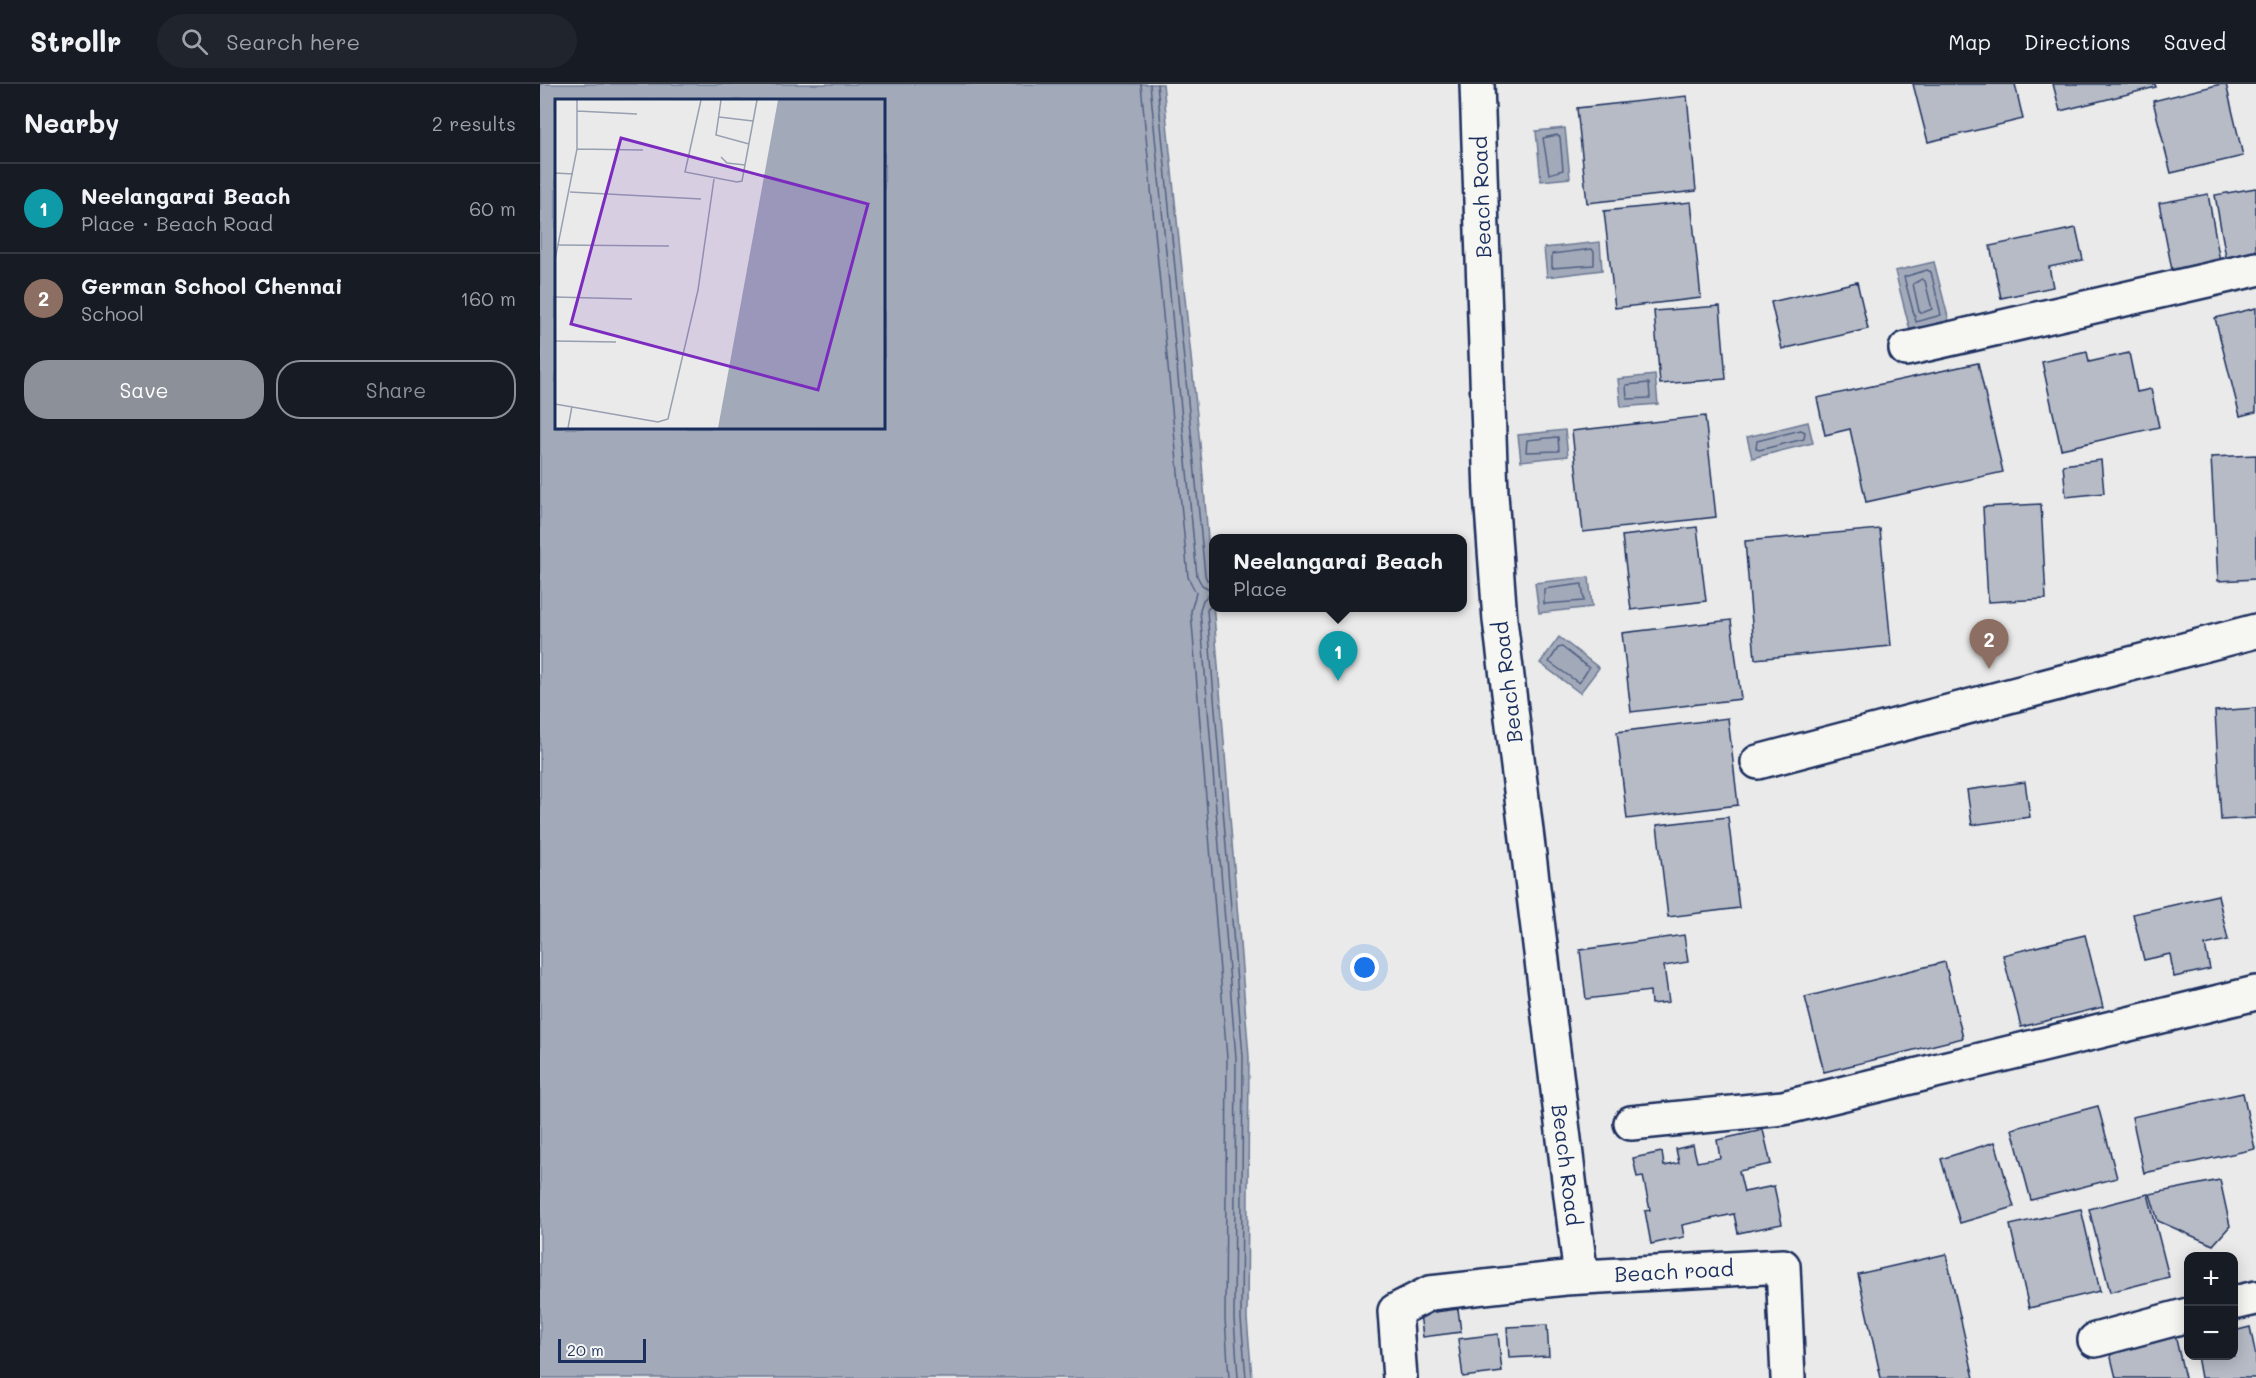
<!DOCTYPE html>
<meta charset="utf-8">
<style>
body{margin:0;font-family:Mali,sans-serif;background:#20242c;color:#f1f3f6}
.controls{position:absolute;right:18px;bottom:18px;display:grid;overflow:hidden;border-radius:12px;box-shadow:0 3px 15px #0003}
.controls button{width:54px;height:54px;display:grid;place-items:center;padding:0;border:0;border-bottom:2px solid #363941;background:#171b24;color:#f1f3f6;font:30px sans-serif}
.scale{position:absolute;left:18px;bottom:15px;width:88px;box-sizing:border-box;padding-left:6px;border:3px solid #1b2f5e;border-top:0;font-size:16px;line-height:21px;white-space:nowrap;color:#1b2f5e;-webkit-text-stroke:4px #f6f6f2;paint-order:stroke}
.you{position:absolute;left:825px;top:884px;width:21px;height:21px;margin:-15px;border:4px solid #fff;border-radius:50%;background:#1a73e8;box-shadow:0 0 0 9px #1a73e833}
.badge{display:grid;place-items:center;width:39px;height:39px;border-radius:50%;background:#8c9099;color:#fff;font-size:20px;font-weight:700}
.pin{position:absolute;translate:-50% -50px;filter:drop-shadow(0 2px 3px #0008)}
.pin::after{content:'';position:absolute;top:32px;width:21px;height:18px;background:inherit;clip-path:polygon(0 0,100% 0,50% 100%)}
.popup{position:absolute;left:669px;top:450px;width:258px;height:78px;box-sizing:border-box;display:grid;place-content:center;border-radius:12px;background:#171b24;filter:drop-shadow(0 2px 4px #0005);font-size:20px;white-space:nowrap;color:#9ea1a6}
.popup b{font-size:22px;color:#f1f3f6}
.popup::after{content:'';position:absolute;left:50%;top:100%;margin-left:-12px;border:12px solid transparent;border-top-color:#171b24}
.list{margin:0;padding:0;list-style:none}
h2{display:flex;justify-content:space-between;align-items:center;height:78px;margin:0;padding:0 24px;font-size:26px}
h2 small{font-size:20px;font-weight:400;color:#9ea1a6}
.list li{display:grid;grid-template-columns:39px 1fr auto;gap:18px;align-items:center;box-sizing:border-box;height:90px;padding:0 24px;border-top:2px solid #363941}
.list b{display:block;font-size:22px;white-space:nowrap}
.list p{margin:0;font-size:20px;white-space:nowrap;color:#9ea1a6}
.list em{font-size:20px;font-style:normal;color:#9ea1a6}
.actions{display:flex;gap:12px;padding:18px 24px}
.actions a{flex:1;padding:14px 0;border:2px solid #8c9099;border-radius:24px;text-align:center;font-size:21px;color:#8c9099}
.actions .main{background:#8c9099;color:#fff}
.icon{flex:none;width:33px;height:33px;fill:none;stroke:currentColor;stroke-width:2;stroke-linecap:round;stroke-linejoin:round}
.map{position:relative;flex:none;width:1716px;height:1294px;overflow:hidden}
header{display:flex;align-items:center;gap:36px;box-sizing:border-box;height:84px;padding:0 30px;background:#171b24;border-bottom:2px solid #363941}
header strong{font-size:28px}
nav{display:flex;gap:33px;margin-inline-start:auto;font-size:21px}
.search{width:420px;height:54px;background:#20242c;display:flex;align-items:center;gap:15px;box-sizing:border-box;padding:0 21px;border-radius:33px;color:#9ea1a6;font-size:22px}
main{display:flex}
aside{flex:1;background:#171b24}
.map>svg:first-child{display:block}
</style>
<header>
<strong>Strollr</strong>
<div class="search"><svg class="icon" aria-label="search" viewBox="0 0 24 24"><circle cx="10" cy="10" r="6"/><path d="M15 15l6 6"/></svg>Search here</div>
<nav><a>Map</a><a>Directions</a><a>Saved</a></nav>
</header>
<main>
<aside>
<h2>Nearby<small>2 results</small></h2>
<ul class="list">
<li><span class="badge" style="background:#0f9aa8">1</span><div><b>Neelangarai Beach</b><p>Place · Beach Road</p></div><em>60 m</em></li>
<li><span class="badge" style="background:#8d6e63">2</span><div><b>German School Chennai</b><p>School</p></div><em>160 m</em></li>
</ul>
<div class="actions"><a class="main">Save</a><a>Share</a></div>
</aside>
<div class="map">
<svg width="1716" height="1294" viewBox="0 0 1716 1294">
<rect width="100%" height="100%" fill="#e9eae9"/>
<filter id="ink" filterUnits="userSpaceOnUse"><feTurbulence type="fractalNoise" baseFrequency=".0167" numOctaves="2"/><feDisplacementMap in="SourceGraphic" scale="12" xChannelSelector="R" yChannelSelector="G"/><feConvolveMatrix kernelMatrix="1 2 1 2 8 2 1 2 1" color-interpolation-filters="sRGB"/></filter>
<g filter="url(#ink)">
<path fill="#a2aaba" stroke="#6c7995" stroke-width="1.5" fill-rule="evenodd" d="M0 0H623L662 380 709 973 707 1235 712 1294H0ZM16 16H344V344H16Z
M1025 44 1030 94 1001 97 996 47Z
M1060 158 1062 186 1007 193 1004 164Z
M1394 178 1409 237 1370 246 1355 187Z
M1115 291 1118 320 1081 323 1078 295Z
M1268 338 1273 359 1212 374 1207 353Z
M1025 346 1028 372 981 377 978 351Z
M1049 493 1052 523 999 529 995 499Z
M1019 553 1059 584 1040 609 1000 579Z"/>
<g fill="none" stroke-linecap="round" stroke-linejoin="round">
<path stroke="#516083" stroke-width="1.5" d="M601 0 648 493 656 509 651 527 687 974 685 1235 689 1294
M610 0 657 492 662 501 673 507 663 516 660 526 696 974 694 1235 698 1294
M617 0 665 491 667 496 674 497
M1017 51 1020 53 1023 86 1009 90 1003 54Z
M1052 165 1054 168V181L1012 184V170Z
M1387 186 1391 188 1401 231 1376 238 1364 193Z
M1382 195 1385 197 1392 225 1382 229 1379 227 1373 200Z
M1109 299 1110 314 1087 315 1086 301Z
M1261 346 1265 348 1264 355 1219 366 1216 364 1217 357Z
M1018 353 1019 367 986 368 987 356Z
M1042 500 1044 517 1004 520V505Z
M674 518 667 526 703 973 701 1235 706 1294
M1022 563 1049 584 1039 599 1009 578 1018 564Z"/>
</g>
<path fill="#b6bbc6" stroke="#1b2f5e" stroke-width="1.5" d="M1373 0H1475L1483 35 1388 58Z
M1513 0H1615L1616 3 1520 27Z
M1681 0H1686L1703 72 1631 89 1613 17Z
M1147 12 1156 107 1047 119 1037 24Z
M1716 104V174L1687 179 1675 111Z
M1668 110 1681 183 1633 191 1619 119Z
M1151 118 1161 214 1075 224 1064 127Z
M1536 144 1543 176 1509 183 1513 203 1461 214 1450 162Z
M1317 198 1328 245 1242 265 1231 218Z
M1180 222 1186 295 1120 300 1114 227Z
M1716 224V328L1700 332 1675 234Z
M1547 268 1549 278 1589 269 1597 308 1611 305 1619 343 1521 365 1502 278Z
M1438 279 1463 388 1326 418 1310 345 1285 351 1277 314Z
M1165 332 1176 433 1043 448 1032 347Z
M1716 371V495L1678 497 1671 373Z
M1561 376 1564 409 1526 413 1523 381Z
M1501 420 1506 515 1448 518 1443 423Z
M1157 443 1166 517 1091 526 1082 452Z
M1340 445 1351 562 1215 575 1205 457Z
M1191 536 1201 615 1091 628 1082 549Z
M1716 624V734L1681 736 1675 627Z
M1188 634 1198 721 1087 735 1077 648Z
M1485 698 1490 733 1432 741 1427 706Z
M1188 733 1199 824 1128 833 1117 741Z
M1678 811 1688 856 1665 861 1670 885 1634 893 1630 870 1604 876 1593 830Z
M1144 851 1148 878 1124 882 1129 918 1111 920 1110 907 1046 915 1040 866Z
M1545 851 1563 923 1481 943 1463 871Z
M1405 878 1423 954 1284 988 1265 913Z
M1703 1009 1715 1065 1604 1089 1592 1033Z
M1558 1022 1577 1094 1491 1116 1472 1045Z
M1223 1046 1231 1080 1199 1087 1204 1108 1234 1102 1242 1140 1198 1149 1194 1130 1142 1141 1144 1153 1111 1160 1105 1127 1110 1126 1103 1092 1097 1093 1093 1074 1122 1068 1124 1082 1139 1079 1136 1065 1153 1061 1157 1078 1180 1074 1177 1056Z
M1455 1058 1474 1123 1420 1139 1401 1075Z
M1680 1096 1690 1142 1673 1161 1618 1137 1610 1110Z
M1608 1110 1629 1193 1570 1208 1549 1125Z
M1541 1125 1560 1207 1489 1224 1470 1141Z
M1406 1170 1434 1294H1341L1318 1190Z
M918 1225 921 1248 883 1253 880 1230Z
M1007 1241 1009 1272 969 1274 967 1243Z
M1710 1243 1716 1272V1294H1661L1657 1272H1694V1247Z
M1634 1247 1645 1294H1576L1568 1261Z
M958 1250 962 1288 923 1293 918 1255Z"/>
<g fill="none" stroke-linecap="round" stroke-linejoin="round">
<g stroke="#1b2f5e" stroke-width="38">
<path id="minor" d="M937 0 951 410 960 536 1041 1193
M1366 265 1716 185
M1218 678 1716 547
M1091 1039 1243 1024 1716 909
M1694 1219 1716 1214
M1555 1256 1648 1231
M860 1294 855 1227 890 1209 1025 1194 1243 1182 1248 1294"/>
</g>
<use href="#minor" stroke="#f6f6f2" stroke-width="33"/>
</g>
</g>
<g text-anchor="middle" stroke-width="4.5" stroke-linejoin="round" paint-order="stroke">
<g font-size="21" fill="#1b2f5e" stroke="#f6f6f2">
<text transform="translate(942 113) rotate(-92)" y="7">Beach Road</text>
<text transform="translate(968 598) rotate(-97)" y="7">Beach Road</text>
<text transform="translate(1026 1081) rotate(83)" y="7">Beach Road</text>
<text transform="translate(1134 1188) rotate(-3)" y="7">Beach road</text>
</g>
</g>
<g transform="translate(15 15)">
<rect width="330" height="330" fill="#e9eae9"/>
<path d="M223 1H330V329H163Z" fill="#a2aaba"/>
<path fill="none" stroke="#979fb1" stroke-width="1.5" d="M146 1 130 73 182 83 187 82 202 1M166 1 161 36 194 45M22 12 82 15M164 18 198 22M22 50 88 51M166 58 172 64 190 66M0 74 18 75M15 93 146 100M2 146 114 147M0 161 22 50V1M0 198 77 200M0 242 61 243M0 305 103 323 113 320 143 191 159 80M13 329 17 307"/>
<path fill="#7b2cbf" fill-opacity="0.15" stroke="#7b2cbf" stroke-width="3" d="M66 39 313 105 263 291 16 225Z"/>
<rect width="330" height="330" fill="none" stroke="#1b2f5e" stroke-width="3"/>
</g>
</svg>
<div class="controls">
<button>+</button>
<button>−</button>
</div>
<div class="scale">20 m</div>
<div class="you"></div>
<div class="pin badge" style="left:798px;top:597px;background:#0f9aa8">1</div>
<div class="popup"><b>Neelangarai Beach</b>Place</div>
<div class="pin badge" style="left:1449px;top:585px;background:#8d6e63">2</div>
</div>
</main>
